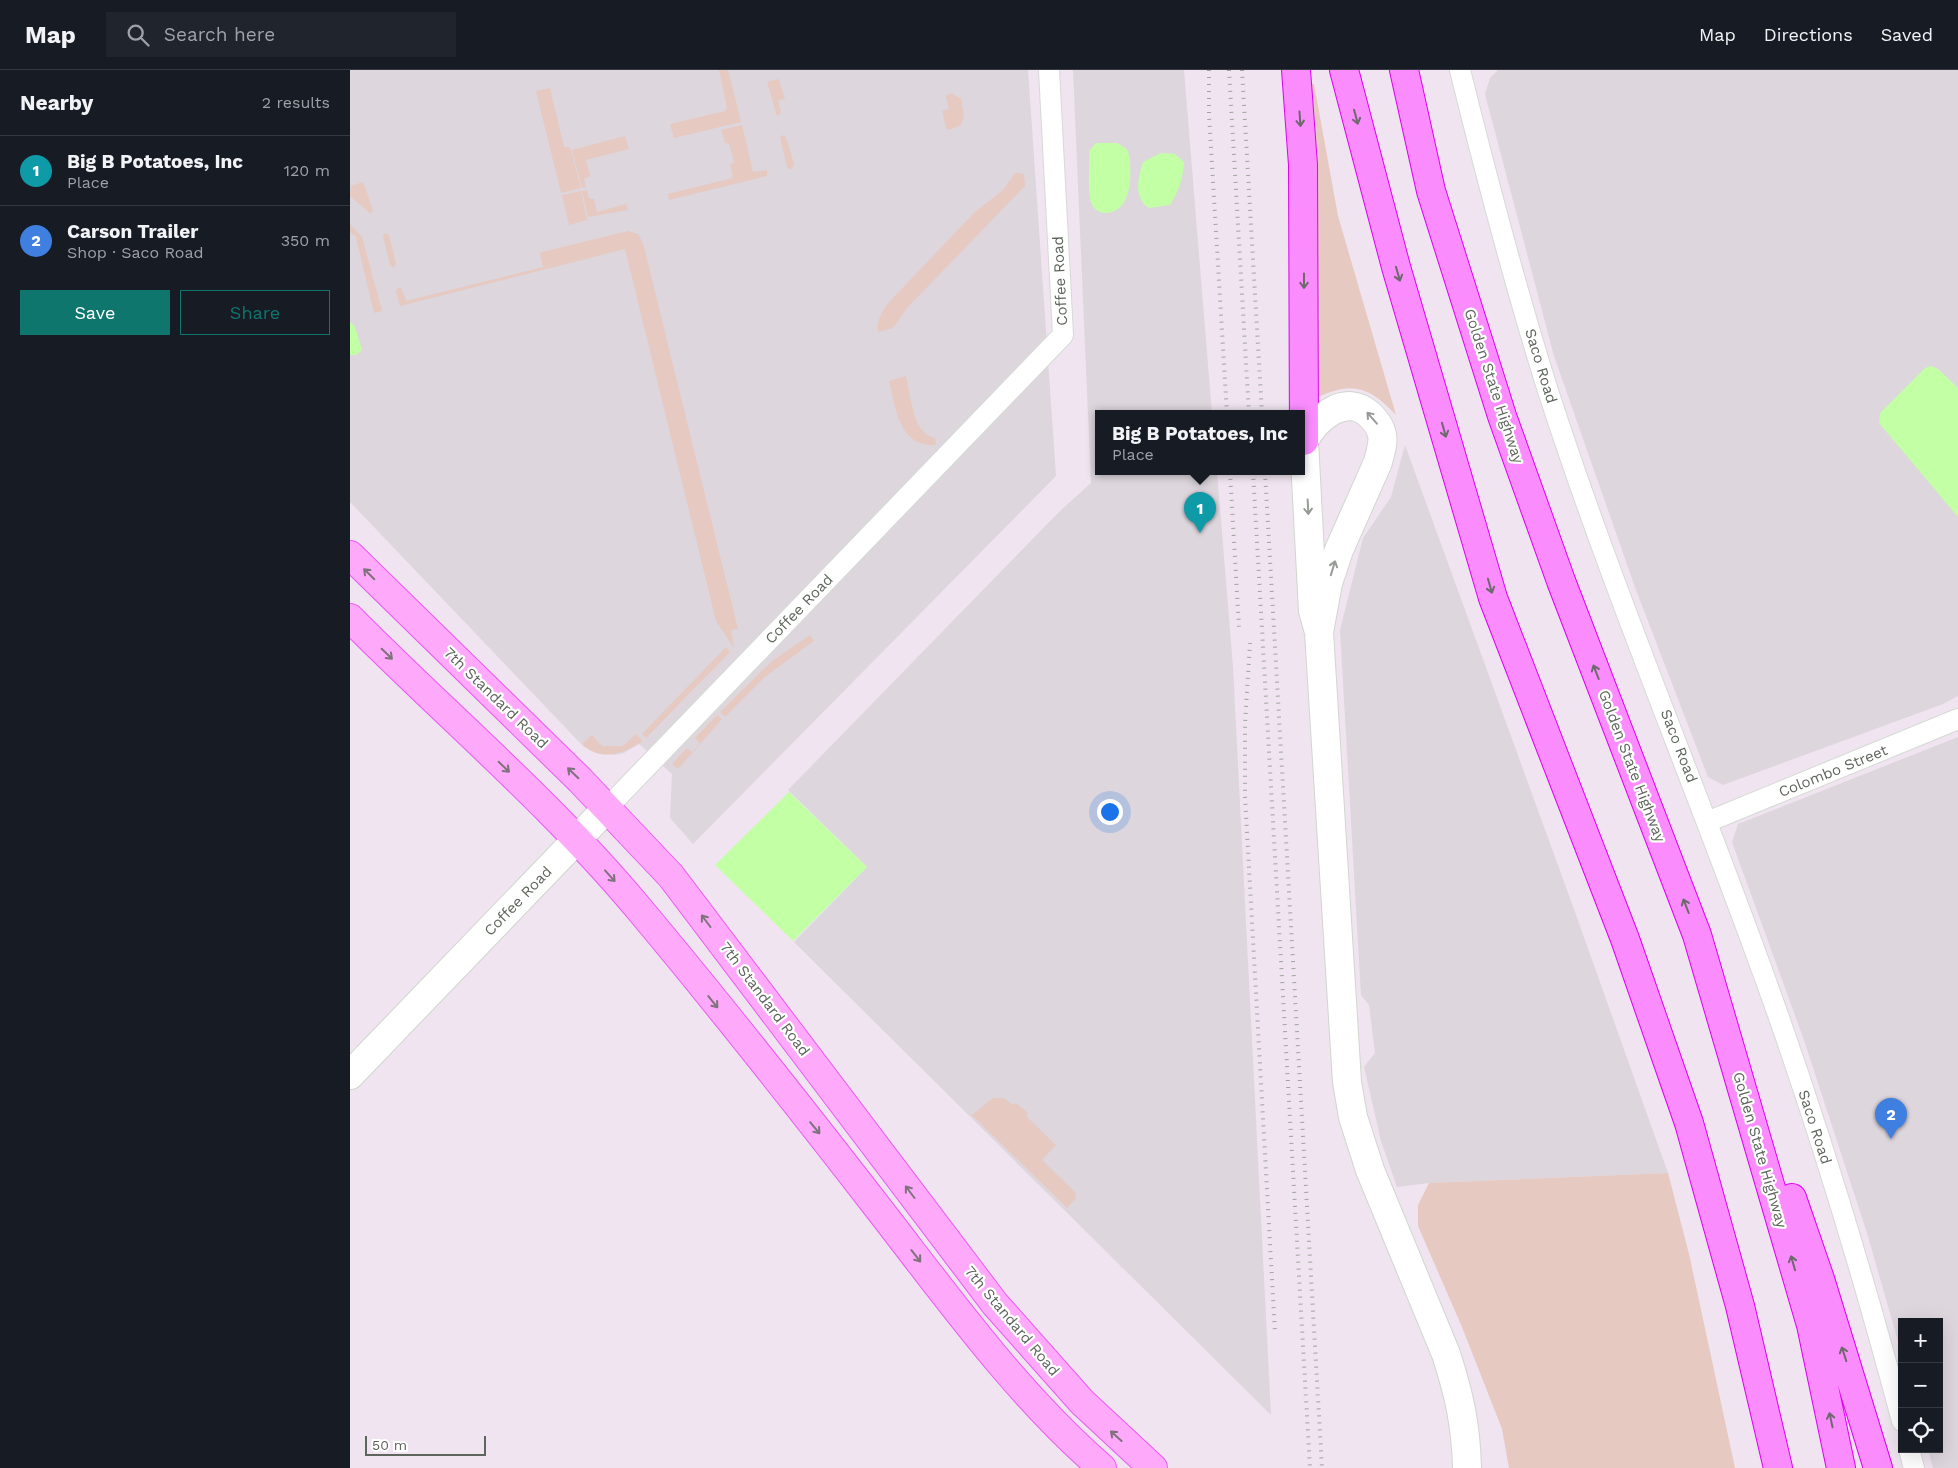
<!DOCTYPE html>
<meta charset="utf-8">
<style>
body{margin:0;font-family:"Work Sans",sans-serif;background:#20242c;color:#f1f3f6}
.controls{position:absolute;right:15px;bottom:15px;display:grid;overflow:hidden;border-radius:0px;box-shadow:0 5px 20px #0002}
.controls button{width:45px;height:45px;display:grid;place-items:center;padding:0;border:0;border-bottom:1px solid #363941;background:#171b24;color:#f1f3f6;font:25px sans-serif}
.scale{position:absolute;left:15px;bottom:12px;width:121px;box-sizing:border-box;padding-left:5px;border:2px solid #5e655c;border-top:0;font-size:14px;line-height:18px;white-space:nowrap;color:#5e655c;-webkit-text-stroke:4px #fff;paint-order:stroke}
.you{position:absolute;left:759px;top:741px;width:18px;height:18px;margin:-12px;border:4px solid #fff;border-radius:50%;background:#1a73e8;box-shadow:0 0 0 8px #1a73e833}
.badge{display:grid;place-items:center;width:32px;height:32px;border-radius:50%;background:#0f766e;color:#fff;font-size:16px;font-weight:700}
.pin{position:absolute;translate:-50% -41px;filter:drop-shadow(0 1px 2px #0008)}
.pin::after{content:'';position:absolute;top:26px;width:18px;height:15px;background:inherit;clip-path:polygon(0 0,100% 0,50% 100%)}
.popup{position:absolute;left:745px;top:340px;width:210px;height:65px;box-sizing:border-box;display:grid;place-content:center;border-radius:0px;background:#171b24;filter:drop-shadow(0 1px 4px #0005);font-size:16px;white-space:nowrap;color:#9ea1a6}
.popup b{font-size:19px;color:#f1f3f6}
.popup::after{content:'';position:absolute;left:50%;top:100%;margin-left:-10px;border:10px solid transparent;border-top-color:#171b24}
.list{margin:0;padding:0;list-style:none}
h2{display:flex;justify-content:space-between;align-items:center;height:65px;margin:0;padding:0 20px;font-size:21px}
h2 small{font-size:16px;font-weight:400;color:#9ea1a6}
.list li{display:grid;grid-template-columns:32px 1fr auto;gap:15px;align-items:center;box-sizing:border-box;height:70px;padding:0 20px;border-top:1px solid #363941}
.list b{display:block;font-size:19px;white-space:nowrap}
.list p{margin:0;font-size:16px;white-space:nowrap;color:#9ea1a6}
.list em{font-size:16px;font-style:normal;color:#9ea1a6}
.actions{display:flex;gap:10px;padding:15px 20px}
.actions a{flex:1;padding:11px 0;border:1px solid #0f766e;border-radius:0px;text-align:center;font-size:18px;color:#0f766e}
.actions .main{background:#0f766e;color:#fff}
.icon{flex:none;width:28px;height:28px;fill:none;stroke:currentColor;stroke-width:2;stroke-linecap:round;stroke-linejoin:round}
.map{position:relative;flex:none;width:1608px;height:1398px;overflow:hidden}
header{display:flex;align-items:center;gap:30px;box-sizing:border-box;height:70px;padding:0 25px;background:#171b24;border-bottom:1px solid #363941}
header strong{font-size:24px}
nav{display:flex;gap:28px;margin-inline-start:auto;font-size:18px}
.search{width:350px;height:45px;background:#20242c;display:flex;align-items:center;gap:12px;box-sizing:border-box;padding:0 18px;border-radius:0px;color:#9ea1a6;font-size:19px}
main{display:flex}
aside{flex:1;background:#171b24}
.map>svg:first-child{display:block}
</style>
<header>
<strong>Map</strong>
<div class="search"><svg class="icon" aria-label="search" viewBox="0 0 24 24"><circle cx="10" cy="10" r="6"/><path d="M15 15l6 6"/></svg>Search here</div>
<nav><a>Map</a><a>Directions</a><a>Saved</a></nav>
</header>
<main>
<aside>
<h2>Nearby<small>2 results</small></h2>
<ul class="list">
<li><span class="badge" style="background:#0f9aa8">1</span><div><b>Big B Potatoes, Inc</b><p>Place</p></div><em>120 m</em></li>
<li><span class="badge" style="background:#3f7fe0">2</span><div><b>Carson Trailer</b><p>Shop · Saco Road</p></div><em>350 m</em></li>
</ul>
<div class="actions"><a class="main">Save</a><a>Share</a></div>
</aside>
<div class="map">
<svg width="1608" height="1398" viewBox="0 0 1608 1398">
<rect width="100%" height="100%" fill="#efe4ef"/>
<path fill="#ddd6dd" d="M0 0H678L706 406 343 774 320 748 322 704 289 674 274 683 264 685 234 677 0 432Z
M723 0H834L862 344H749V402H867L883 597 921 1345 444 872 517 797 438 720 709 442 741 413Z
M1148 0H1608V626L1593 634 1373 715 1358 707 1286 520 1204 286 1135 24 1140 8Z
M1055 375 1225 842 1318 1103 1079 1113 1047 1117 1031 1071 1014 997 1025 983 1019 935 1011 925 990 560 1013 468 1041 427Z
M1608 667V1398H1583L1578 1379H1589V1252H1552V1285L1517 1163 1454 970 1382 772 1388 754Z"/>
<path fill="#e6c9c0" d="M369 0H378L391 52 324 68 320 54 375 41 377 38Z
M427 9 429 10 435 29 428 30 431 43 427 46 417 12Z
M958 13 964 14 988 146 1046 345C1018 315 1001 311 964 329Z
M200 18 214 77H219L221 80 231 118 211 123 186 21Z
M602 23 611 29 614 46 611 55 599 60 596 58 592 41 599 39 596 26Z
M392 55 403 102 417 100V106L319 130 318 124 383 108 380 95 384 92 379 74 375 73 371 60Z
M433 65 436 67 444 94 441 100 437 97 430 67Z
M275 66 279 79 236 90 240 106 234 109 236 117 232 118 222 80Z
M665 103 674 104 675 116 557 238 543 258 528 262C527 248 533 239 542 229L624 143 654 119Z
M13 112 23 140 21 144 0 126 1 116Z
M237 120 239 128 244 129 247 142 276 134 278 140 238 147 232 121Z
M231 121 237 150 219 155 212 125Z
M0 154 12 167 32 241 24 243 6 167 0 162Z
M278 161 288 164 293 173 388 559 381 560 384 578 366 551 275 179 50 236 46 221 49 217 52 219 56 231 193 197 190 184 192 182Z
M35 163 39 165 46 194 43 198 40 195 33 166Z
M556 306C561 325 562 364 585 368L586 375C549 377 546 339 539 311Z
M460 565 464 571 416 606 375 647 370 642 422 591Z
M376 577 380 582 296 668 292 664Z
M367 645 372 649 328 699 322 694 337 678 342 682 350 673 345 668Z
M286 664 293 671C273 683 252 693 232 674L242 665 252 676H273Z
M643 1028H654L663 1035 666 1033 678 1043 676 1046 706 1075 692 1090 725 1122 726 1128 717 1138 622 1045Z
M1318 1103 1339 1184 1385 1398H1159L1152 1359 1112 1257 1068 1156V1135L1079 1113Z"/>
<path fill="#c3ffa4" d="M746 73H767L777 79C782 92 782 119 774 132 767 145 746 148 741 132 737 120 740 95 739 81Z
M811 83 825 84 834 92C833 108 829 121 820 135L799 138C783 128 788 107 793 92Z
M0 252 5 257 12 280 6 285H0Z
M1581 296 1588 299 1608 318V447L1529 353 1530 343 1575 298Z
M439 722 517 797 443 871 365 795Z"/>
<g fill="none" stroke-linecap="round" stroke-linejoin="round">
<g stroke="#d5dbd4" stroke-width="22">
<path id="street" d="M1110 0C1137 109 1165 217 1199 324 1260 512 1337 695 1405 881 1462 1035 1510 1193 1552 1351
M258 737 713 265 699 0
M1357 752 1608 649
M1559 1379 1564 1398"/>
</g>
<g stroke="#d0d7ce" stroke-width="30">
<path id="secondary" d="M969 562 978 513 989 480 1028 392C1030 383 1035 371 1031 361 1029 355 1024 349 1020 345 996 322 966 348 954 371L963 541 969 562 997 1012 1003 1047 1020 1100 1096 1284C1109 1324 1116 1355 1117 1398
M0 1005 258 737"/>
</g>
<g stroke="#ea59f3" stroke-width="30">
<path id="primary" d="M0 485 230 710 321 806 645 1234 732 1332 803 1398
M0 548C96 645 202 734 290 840 373 939 453 1041 532 1143 601 1232 667 1324 752 1398"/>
</g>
<g stroke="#dd00f3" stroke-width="30">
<path id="highway" d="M946 0 953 95 954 371
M994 0 1046 197 1143 528 1275 869 1339 1053 1390 1236 1428 1398
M1054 0 1081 121 1152 346 1211 511 1347 865 1461 1255 1491 1398
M1442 1128 1470 1209 1528 1398"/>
</g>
<use href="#street" stroke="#fff" stroke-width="20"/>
<use href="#secondary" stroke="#fff" stroke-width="28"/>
<use href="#primary" stroke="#ffa9fa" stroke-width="28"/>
<use href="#highway" stroke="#fa8cfe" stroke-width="28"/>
<path stroke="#a1a3a0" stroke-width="4" stroke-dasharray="1 6" stroke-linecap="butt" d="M859 0V45L877 344
M879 0 899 344
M892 0 912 344
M880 402 889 557
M903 402 960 1398
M915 402 972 1398
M900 573 895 654V726L925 1263"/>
</g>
<defs><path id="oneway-shaft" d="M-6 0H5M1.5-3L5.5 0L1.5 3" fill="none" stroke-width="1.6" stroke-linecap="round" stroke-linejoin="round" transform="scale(1.25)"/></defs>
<g stroke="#6e696c">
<use href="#oneway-shaft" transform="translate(1006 47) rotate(75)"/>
<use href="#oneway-shaft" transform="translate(950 49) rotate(86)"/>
<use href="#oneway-shaft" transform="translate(1048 204) rotate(74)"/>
<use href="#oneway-shaft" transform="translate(954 211) rotate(90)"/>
<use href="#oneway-shaft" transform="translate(1094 360) rotate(74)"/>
<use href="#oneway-shaft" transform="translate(1140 516) rotate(74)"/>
<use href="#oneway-shaft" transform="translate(1246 602) rotate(-111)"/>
<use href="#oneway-shaft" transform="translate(1336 836) rotate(-111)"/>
<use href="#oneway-shaft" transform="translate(1443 1193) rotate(-106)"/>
<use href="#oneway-shaft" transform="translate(1494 1284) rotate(-108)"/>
<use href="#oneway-shaft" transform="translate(1481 1350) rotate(-102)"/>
</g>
<g stroke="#969b95">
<use href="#oneway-shaft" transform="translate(1022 348) rotate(-131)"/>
<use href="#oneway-shaft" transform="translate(958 437) rotate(87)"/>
<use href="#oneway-shaft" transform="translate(983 498) rotate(-73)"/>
</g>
<g stroke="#7e737c">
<use href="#oneway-shaft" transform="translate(19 504) rotate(-135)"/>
<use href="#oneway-shaft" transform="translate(37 584) rotate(44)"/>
<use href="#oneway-shaft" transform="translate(154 697) rotate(44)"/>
<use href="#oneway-shaft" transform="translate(223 703) rotate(-136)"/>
<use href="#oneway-shaft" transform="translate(260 806) rotate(48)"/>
<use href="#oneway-shaft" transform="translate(356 851) rotate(-127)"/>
<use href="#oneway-shaft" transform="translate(363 932) rotate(51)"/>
<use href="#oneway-shaft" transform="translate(465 1058) rotate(50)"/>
<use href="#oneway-shaft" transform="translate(560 1122) rotate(-127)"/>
<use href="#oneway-shaft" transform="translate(566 1186) rotate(52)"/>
<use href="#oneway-shaft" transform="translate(766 1366) rotate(-138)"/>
</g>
<g text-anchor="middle" stroke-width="4.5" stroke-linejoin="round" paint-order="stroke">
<g font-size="15" fill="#5e655c" stroke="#fff">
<text transform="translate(710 211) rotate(-93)" y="5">Coffee Road</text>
<text transform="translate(1191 296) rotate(73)" y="5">Saco Road</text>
<text transform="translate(1144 316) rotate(72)" y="5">Golden State Highway</text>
<text transform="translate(449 539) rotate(-46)" y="5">Coffee Road</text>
<text transform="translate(146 628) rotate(44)" y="5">7th Standard Road</text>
<text transform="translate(1329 676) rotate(69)" y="5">Saco Road</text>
<text transform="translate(1282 696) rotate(69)" y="5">Golden State Highway</text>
<text transform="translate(1483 701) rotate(-22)" y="5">Colombo Street</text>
<text transform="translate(168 831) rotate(-46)" y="5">Coffee Road</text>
<text transform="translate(415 929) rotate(53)" y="5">7th Standard Road</text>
<text transform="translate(1465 1057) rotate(72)" y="5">Saco Road</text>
<text transform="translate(1410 1080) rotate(74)" y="5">Golden State Highway</text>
<text transform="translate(662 1251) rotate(50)" y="5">7th Standard Road</text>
</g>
</g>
</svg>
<div class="controls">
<button>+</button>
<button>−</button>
<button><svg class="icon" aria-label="locate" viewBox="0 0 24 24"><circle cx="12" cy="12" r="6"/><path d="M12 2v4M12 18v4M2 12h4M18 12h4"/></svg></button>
</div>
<div class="scale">50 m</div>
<div class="you"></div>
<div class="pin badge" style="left:850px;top:463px;background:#0f9aa8">1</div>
<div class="popup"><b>Big B Potatoes, Inc</b>Place</div>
<div class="pin badge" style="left:1541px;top:1069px;background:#3f7fe0">2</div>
</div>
</main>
